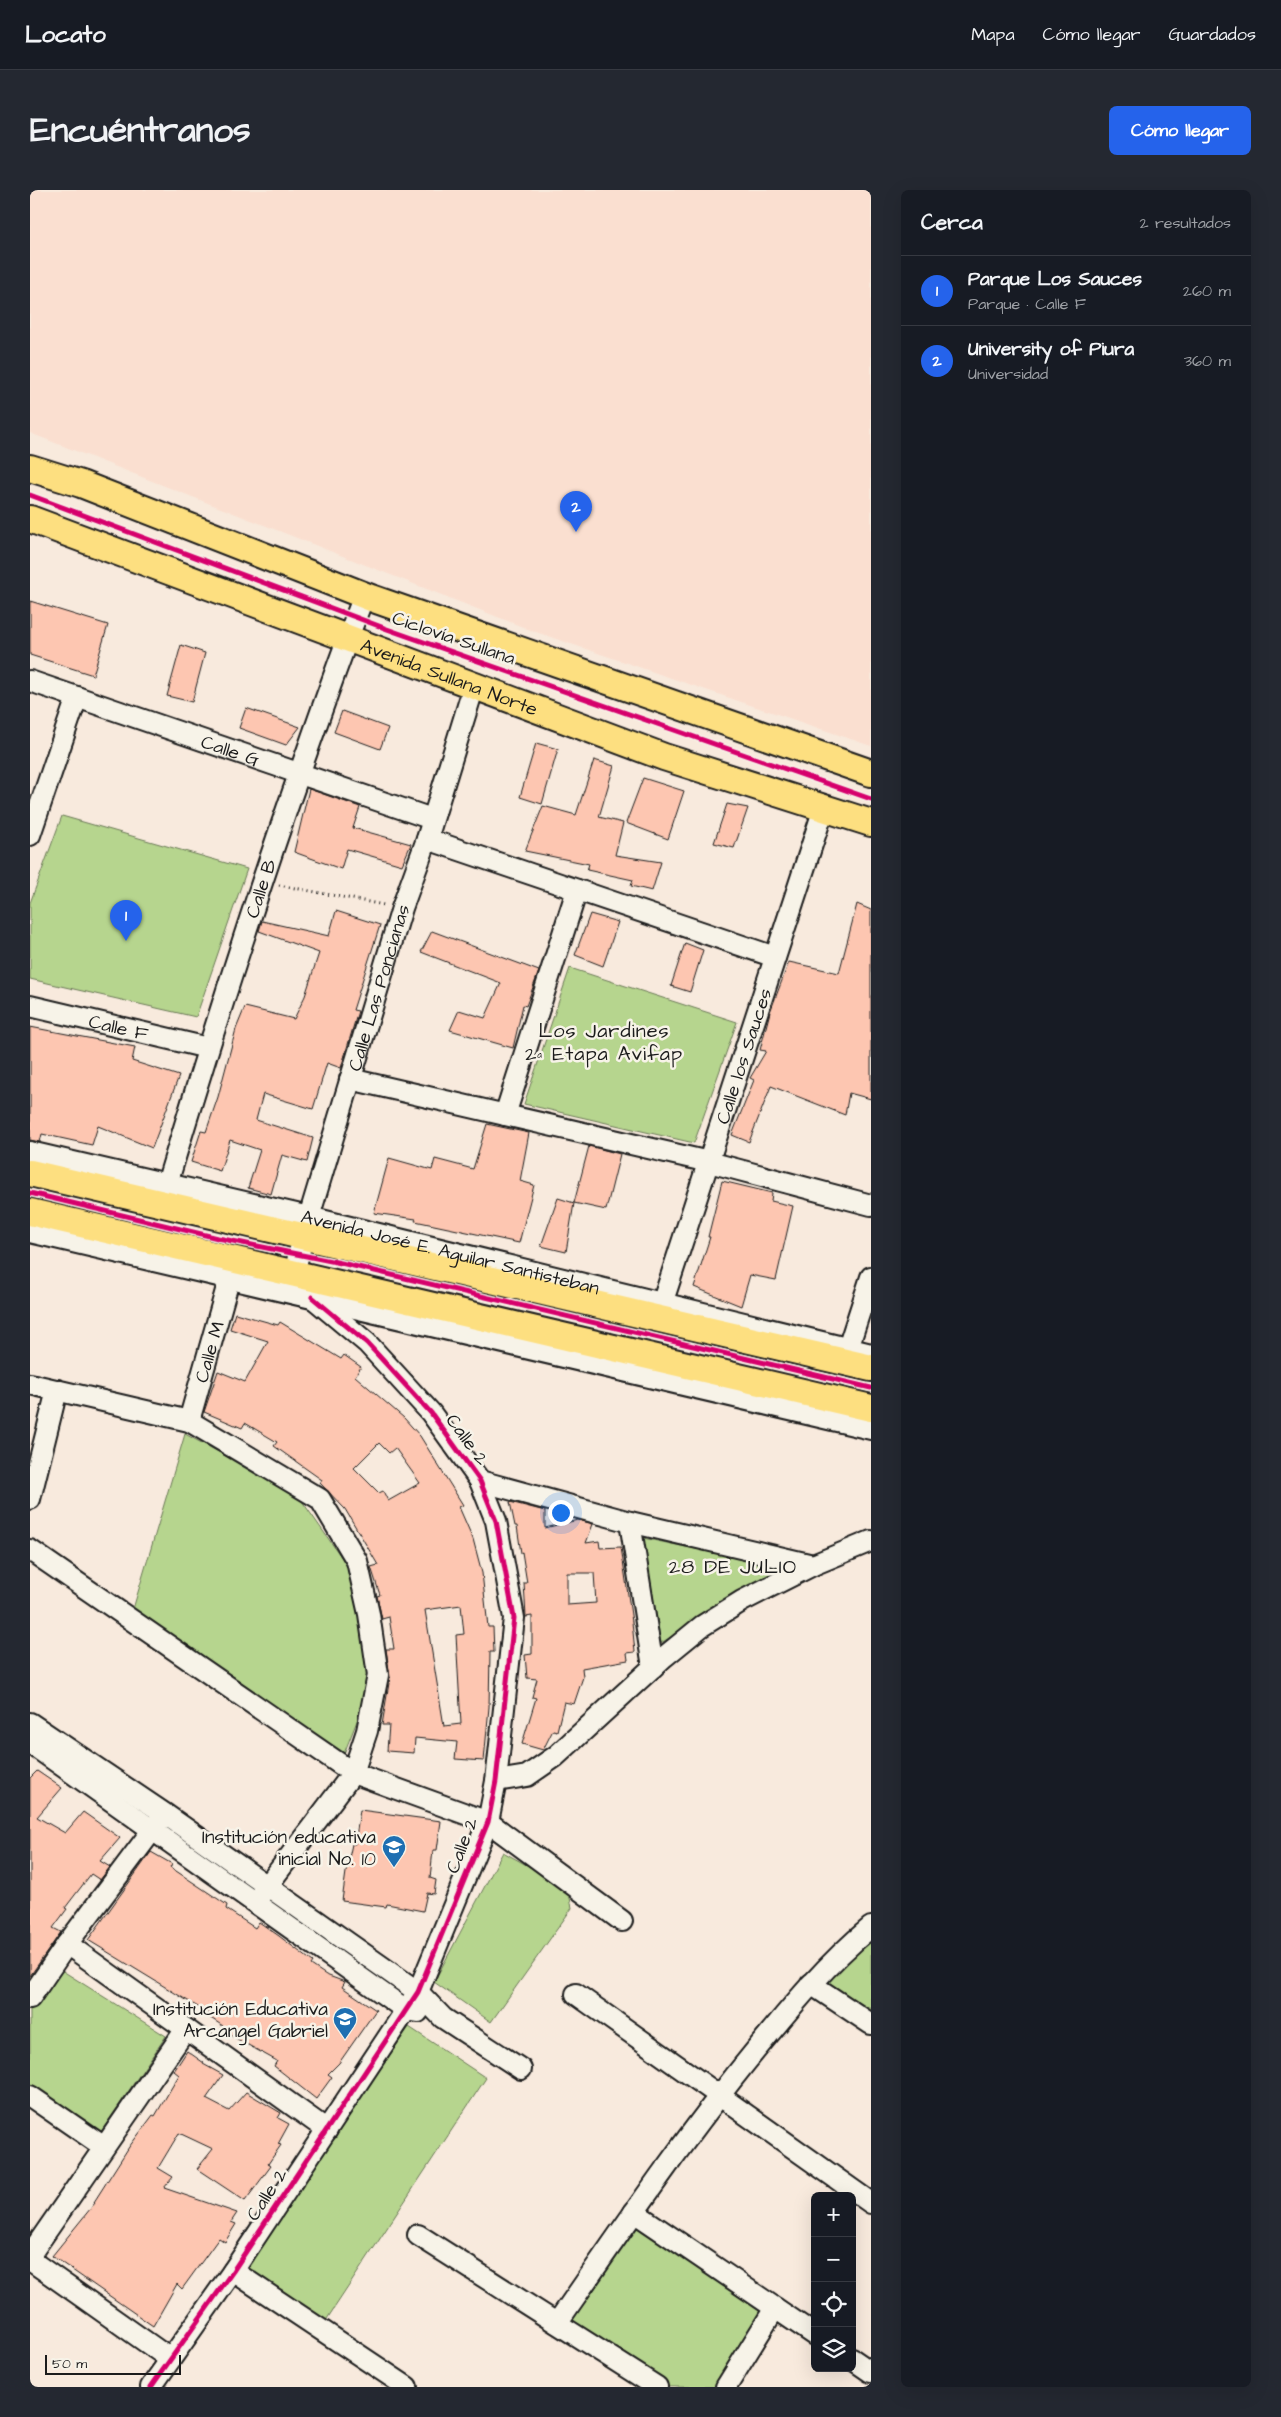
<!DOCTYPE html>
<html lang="es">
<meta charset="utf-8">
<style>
body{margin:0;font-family:"Architects Daughter",sans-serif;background:#242831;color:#f1f3f6}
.controls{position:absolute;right:15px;bottom:15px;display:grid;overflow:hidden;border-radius:8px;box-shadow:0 5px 20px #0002}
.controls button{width:45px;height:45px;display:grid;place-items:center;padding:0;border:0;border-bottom:1px solid #363941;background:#171b24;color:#f1f3f6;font:25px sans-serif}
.scale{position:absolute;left:15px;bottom:12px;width:136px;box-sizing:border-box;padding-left:5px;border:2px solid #1c1c1c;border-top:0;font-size:14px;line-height:18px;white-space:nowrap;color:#1c1c1c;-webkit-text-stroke:4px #f7f3e8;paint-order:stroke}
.you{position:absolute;left:530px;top:1322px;width:18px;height:18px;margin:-12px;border:4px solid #fff;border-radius:50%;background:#1a73e8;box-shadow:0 0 0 8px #1a73e833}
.badge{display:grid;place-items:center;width:32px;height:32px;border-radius:50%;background:#2563eb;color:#fff;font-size:16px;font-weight:700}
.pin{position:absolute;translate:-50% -41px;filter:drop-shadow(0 1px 2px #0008)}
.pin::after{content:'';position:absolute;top:26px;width:18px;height:15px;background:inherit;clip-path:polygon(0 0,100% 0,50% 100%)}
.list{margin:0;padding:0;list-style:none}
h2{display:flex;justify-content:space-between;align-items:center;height:65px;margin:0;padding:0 20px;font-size:21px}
h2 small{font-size:16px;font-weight:400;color:#9ea1a6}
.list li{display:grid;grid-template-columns:32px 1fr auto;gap:15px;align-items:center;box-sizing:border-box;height:70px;padding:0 20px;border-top:1px solid #363941}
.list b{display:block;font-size:19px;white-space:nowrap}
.list p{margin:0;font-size:16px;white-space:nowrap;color:#9ea1a6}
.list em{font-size:16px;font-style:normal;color:#9ea1a6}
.icon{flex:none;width:28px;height:28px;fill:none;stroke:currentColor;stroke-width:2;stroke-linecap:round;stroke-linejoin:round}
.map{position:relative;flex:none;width:841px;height:2197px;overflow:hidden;border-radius:8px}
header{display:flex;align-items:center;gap:30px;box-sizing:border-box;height:70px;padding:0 25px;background:#171b24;border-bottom:1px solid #363941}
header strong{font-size:24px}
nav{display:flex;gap:28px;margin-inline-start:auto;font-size:18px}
.intro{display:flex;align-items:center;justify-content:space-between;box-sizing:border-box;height:120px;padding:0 30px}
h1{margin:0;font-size:35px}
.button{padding:12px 22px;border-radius:8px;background:#2563eb;color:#fff;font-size:18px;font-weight:700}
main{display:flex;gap:30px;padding:0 30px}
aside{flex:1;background:#171b24;border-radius:8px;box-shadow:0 5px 20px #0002}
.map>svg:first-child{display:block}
</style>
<header>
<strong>Locato</strong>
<nav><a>Mapa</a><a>Cómo llegar</a><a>Guardados</a></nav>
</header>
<div class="intro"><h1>Encuéntranos</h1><a class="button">Cómo llegar</a></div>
<main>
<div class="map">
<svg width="841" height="2197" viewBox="0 0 841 2197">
<rect width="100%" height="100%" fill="#f8eadd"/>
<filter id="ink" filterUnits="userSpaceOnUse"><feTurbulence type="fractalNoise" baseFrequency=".02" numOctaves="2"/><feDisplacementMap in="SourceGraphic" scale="10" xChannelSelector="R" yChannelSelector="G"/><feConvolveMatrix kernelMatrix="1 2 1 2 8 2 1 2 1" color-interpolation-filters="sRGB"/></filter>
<g filter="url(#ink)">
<path fill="#fadfd0" d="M0 0H841V556L503 441 0 243Z"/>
<path fill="#b6d58e" stroke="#697855" d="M32 626 217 679 166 827 0 789V713Z
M540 778 707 832 664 953 494 914Z
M155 1244 267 1304 326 1388 339 1501 313 1566 103 1419Z
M613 1348 752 1377 631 1453Z
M473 1662 538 1698 542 1718 461 1832 404 1792Z
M841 1744V1825L791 1793Z
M28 1778 136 1846 70 1943 0 1895V1818Z
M379 1837 456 1888 295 2132 214 2078Z
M605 2028 738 2120 689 2197H637L535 2131Z"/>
<path fill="#fdc6b1" stroke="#1c1c1c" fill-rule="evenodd" d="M0 411 78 435 63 485 0 465Z
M151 455 175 463 162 512 137 506Z
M216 518 270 537 256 555 209 538Z
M312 521 358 538 350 559 304 542Z
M506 553 528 559 512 614 490 607Z
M564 570 584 576 569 627 593 633 585 665 631 672 622 701 601 696 603 690 557 680 559 674 495 661 513 616 546 625Z
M613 588 654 601 638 649 596 633Z
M279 599 330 617 323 638 381 654 372 675 317 659 311 679 264 662Z
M697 614 718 618 704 658 684 653Z
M827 714 841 720V909L819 903 815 925 741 896 719 952 702 945 724 890 720 888 736 861 730 860 740 822 759 772 809 783Z
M306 721 350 735 323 820 328 821 311 878 297 873 283 919 233 904 226 930 283 948 277 972 252 965 241 1004 218 998 230 960 200 950 190 981 161 972 171 941 176 942 188 907 206 839 215 817 264 829 275 806 289 763 229 741 232 731 299 746Z
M560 724 588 732 573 776 545 765Z
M402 741 509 781 496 816 493 815 483 858 420 840 429 820 455 828 471 793 391 762Z
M655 753 673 760 660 802 641 796Z
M0 837 105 857 102 871 149 886 122 958 68 936 62 955 12 944 10 952 0 950Z
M457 934 499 943 490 991 504 995 489 1053 385 1031 386 1029 344 1023 359 968 402 980 405 969 443 979Z
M559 956 590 964 576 1020 544 1013Z
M692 991 742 1003 741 1011 763 1016 746 1090 720 1085 711 1116 664 1097 680 1047H678Z
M528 1008 544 1013 536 1062 511 1056Z
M205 1123 248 1135 250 1132 311 1169 314 1165 331 1177 325 1186 374 1228 390 1246 433 1315 429 1317 443 1349 452 1383 458 1437H463L464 1462H460L459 1517 454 1571 425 1569 427 1552 385 1548 384 1563 357 1561 359 1535H352L360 1487 356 1459H364L359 1427 352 1429 347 1406 350 1405 341 1377 348 1375 315 1319 290 1293 292 1290 244 1256 247 1252 215 1233 212 1238 174 1222 188 1181 215 1192 238 1151 200 1139ZM349 1253 359 1263 365 1258 390 1293 358 1311 353 1301 349 1303 324 1278ZM431 1415 434 1444 426 1445 431 1534 414 1536 395 1420Z
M480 1312 515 1321V1338L548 1330 563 1334 556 1353 569 1351 570 1358 591 1357 602 1432 605 1462 597 1463 598 1470 552 1478 553 1487 544 1514 534 1512 527 1541 523 1540 513 1560 492 1554 506 1508 502 1507 507 1489 497 1488 495 1465 502 1464V1426L496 1427 494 1393H497L492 1362 491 1363 487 1336H485ZM537 1383H564L566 1413 537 1415Z
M7 1581 32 1598 7 1627 35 1643 53 1622 90 1648 70 1671 80 1677 70 1690 61 1684 35 1718 37 1719 23 1738 31 1742 0 1786V1588Z
M330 1620 411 1631 407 1660H403L400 1688 406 1690 404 1704 397 1703 393 1721 357 1714 356 1717 312 1711 316 1682 322 1654H325Z
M121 1662 142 1674 140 1677 197 1715 196 1719 225 1738 229 1732 249 1746 283 1772 281 1775 296 1785 315 1792 312 1797 346 1820 309 1873 298 1884 302 1887 286 1909 244 1876 247 1871 191 1840 193 1836 179 1827 181 1825 58 1750Z
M157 1861 174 1873 173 1874 193 1885 176 1909 199 1921 216 1902 251 1923 248 1928 259 1934 248 1954 251 1955 238 1974 241 1976 215 2011 167 1979 183 1959 149 1943 128 1978 143 1987 134 1998 207 2023 201 2032 206 2034 195 2052 189 2048 152 2099 147 2094 123 2136 22 2066 65 2013 64 2012 99 1957 123 1925 125 1926 149 1885 144 1881Z"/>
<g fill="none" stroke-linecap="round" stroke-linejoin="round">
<g stroke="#1c1c1c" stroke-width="24">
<g id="minor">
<path id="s1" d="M0 491 402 629"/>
<path d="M0 645 47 507"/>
<path d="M397 649 745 767"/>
<path id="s2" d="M0 816 178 858"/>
<path d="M320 889 679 972 841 1015"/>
<path d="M475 925 547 700"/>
<path id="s3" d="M0 962 279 1027 841 1164"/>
<path id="s4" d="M137 994C178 858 220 724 267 590 289 528 310 466 334 406"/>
<path d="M0 1042 841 1239"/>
<path id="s5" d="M261 1096 273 1047 372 718 397 649 444 496"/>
<path id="s6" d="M632 1114 794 618"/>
<path d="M818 1158 841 1087"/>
<path d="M0 1194 159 1231 290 1309 327 1371 339 1424 348 1485 337 1541 323 1583 225 1712"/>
<path id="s7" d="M159 1231 199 1090"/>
<path d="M450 1291 600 1332 783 1375"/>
<path d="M0 1309 27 1200"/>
<path d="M600 1332 623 1477"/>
<path d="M0 1360 323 1583 458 1632 592 1731"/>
<path d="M0 1533 135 1624 388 1802 413 1828 491 1879"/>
<path d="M0 1549 7 1558 376 1820 388 1822"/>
<path d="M466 1591 497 1586 526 1566 634 1467 672 1436 712 1411 783 1375 841 1351"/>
<path d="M37 1754 297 1940"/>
<path d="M781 1794 841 1834"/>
<path d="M546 1804 841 2013"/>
<path d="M0 1808 37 1754 130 1630"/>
<path d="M0 1906 74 1957"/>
<path d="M604 2022 785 2145"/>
<path d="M388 2045 627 2197"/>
<path d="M0 2065 156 1839"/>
<path d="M0 2070 140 2169"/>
<path d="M203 2081 377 2197"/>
<path d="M527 2133C591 2041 654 1948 725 1861 761 1817 797 1773 841 1737"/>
<path d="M822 2169 841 2182"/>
<path d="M121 2197 203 2081 388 1802 458 1632 466 1591 484 1428 466 1331 450 1291 401 1223 337 1153 282 1107"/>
<path d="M696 2197 745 2118"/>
</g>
</g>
<g stroke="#1c1c1c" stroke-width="30">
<g id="major">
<path d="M0 278 51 294 341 408 841 583"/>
<path id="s8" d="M0 329 634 567 841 633"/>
<path d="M0 983 841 1178"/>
<path d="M0 1022 841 1218"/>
</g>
</g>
<path stroke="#1c1c1c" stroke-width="3" stroke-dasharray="1 4" stroke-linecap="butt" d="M249 695 354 715"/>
<use href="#minor" stroke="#f7f3e8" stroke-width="20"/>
<use href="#major" stroke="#fddf80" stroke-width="26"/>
<g stroke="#f7f3e8" stroke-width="8">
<path id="cycleway" d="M0 305 357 439 841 609
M0 1003 188 1048 311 1073 841 1198
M121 2197 203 2081 388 1802 458 1632 466 1591 484 1428 466 1331 450 1291 401 1223 337 1153 282 1107"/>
</g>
<use href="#cycleway" stroke="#d6006c" stroke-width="5"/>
</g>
</g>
<defs>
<g id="school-pin" transform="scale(1.25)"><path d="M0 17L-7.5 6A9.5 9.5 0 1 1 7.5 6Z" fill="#1f6fb2" stroke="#f7f3e8"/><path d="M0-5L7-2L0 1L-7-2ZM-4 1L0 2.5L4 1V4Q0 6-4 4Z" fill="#fff"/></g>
</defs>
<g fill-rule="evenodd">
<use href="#school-pin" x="364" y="1657"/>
<use href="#school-pin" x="315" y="1829"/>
</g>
<g text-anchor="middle" stroke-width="5" stroke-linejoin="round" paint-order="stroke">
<g font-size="19" fill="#1c1c1c" stroke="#f7f3e8">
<text transform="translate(424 447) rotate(19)" y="7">Ciclovía Sullana</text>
<text dy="7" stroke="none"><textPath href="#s8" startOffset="448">Avenida Sullana Norte</textPath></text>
<text dy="7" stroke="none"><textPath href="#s1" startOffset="212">Calle G</textPath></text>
<text dy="7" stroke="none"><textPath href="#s4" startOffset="310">Calle B</textPath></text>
<text dy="7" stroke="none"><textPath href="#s5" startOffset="311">Calle Las Poncianas</textPath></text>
<text dy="7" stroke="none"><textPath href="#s2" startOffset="91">Calle F</textPath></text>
<text dy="7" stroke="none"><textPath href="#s6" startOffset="261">Calle los Sauces</textPath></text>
<text dy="7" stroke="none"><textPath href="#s3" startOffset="432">Avenida José E. Aguilar Santisteban</textPath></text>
<text dy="7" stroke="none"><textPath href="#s7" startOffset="72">Calle M</textPath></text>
<text transform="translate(438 1249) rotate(54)" y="7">Calle 2</text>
<text transform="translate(431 1655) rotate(-69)" y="7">Calle 2</text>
<text transform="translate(236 2004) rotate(-57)" y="7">Calle 2</text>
</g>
<g font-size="19" fill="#1c1c1c" stroke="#f7f3e8" text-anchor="end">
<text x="346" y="1653">Institución educativa<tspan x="346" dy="22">inicial No. 10</tspan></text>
<text x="298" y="1825">Institución Educativa<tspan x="298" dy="22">Arcangel Gabriel</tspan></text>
</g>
<g font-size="20" letter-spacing="1" fill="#1c1c1c" stroke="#f7f3e8">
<text x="574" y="847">Los Jardines<tspan x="574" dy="23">2ª Etapa Avifap</tspan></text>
<text x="703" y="1383">28 DE JULIO</text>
</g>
</g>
</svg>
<div class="controls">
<button>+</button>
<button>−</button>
<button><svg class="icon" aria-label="locate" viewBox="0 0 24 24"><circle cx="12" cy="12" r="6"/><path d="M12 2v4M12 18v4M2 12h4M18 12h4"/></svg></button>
<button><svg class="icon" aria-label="layers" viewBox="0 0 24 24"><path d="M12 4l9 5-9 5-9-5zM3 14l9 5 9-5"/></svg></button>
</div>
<div class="scale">50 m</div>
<div class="you"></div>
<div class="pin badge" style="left:96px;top:751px">1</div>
<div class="pin badge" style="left:546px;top:342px">2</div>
</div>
<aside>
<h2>Cerca<small>2 resultados</small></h2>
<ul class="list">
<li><span class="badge">1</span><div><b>Parque Los Sauces</b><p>Parque · Calle F</p></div><em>260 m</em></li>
<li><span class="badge">2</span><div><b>University of Piura</b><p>Universidad</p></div><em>360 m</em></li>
</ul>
</aside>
</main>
